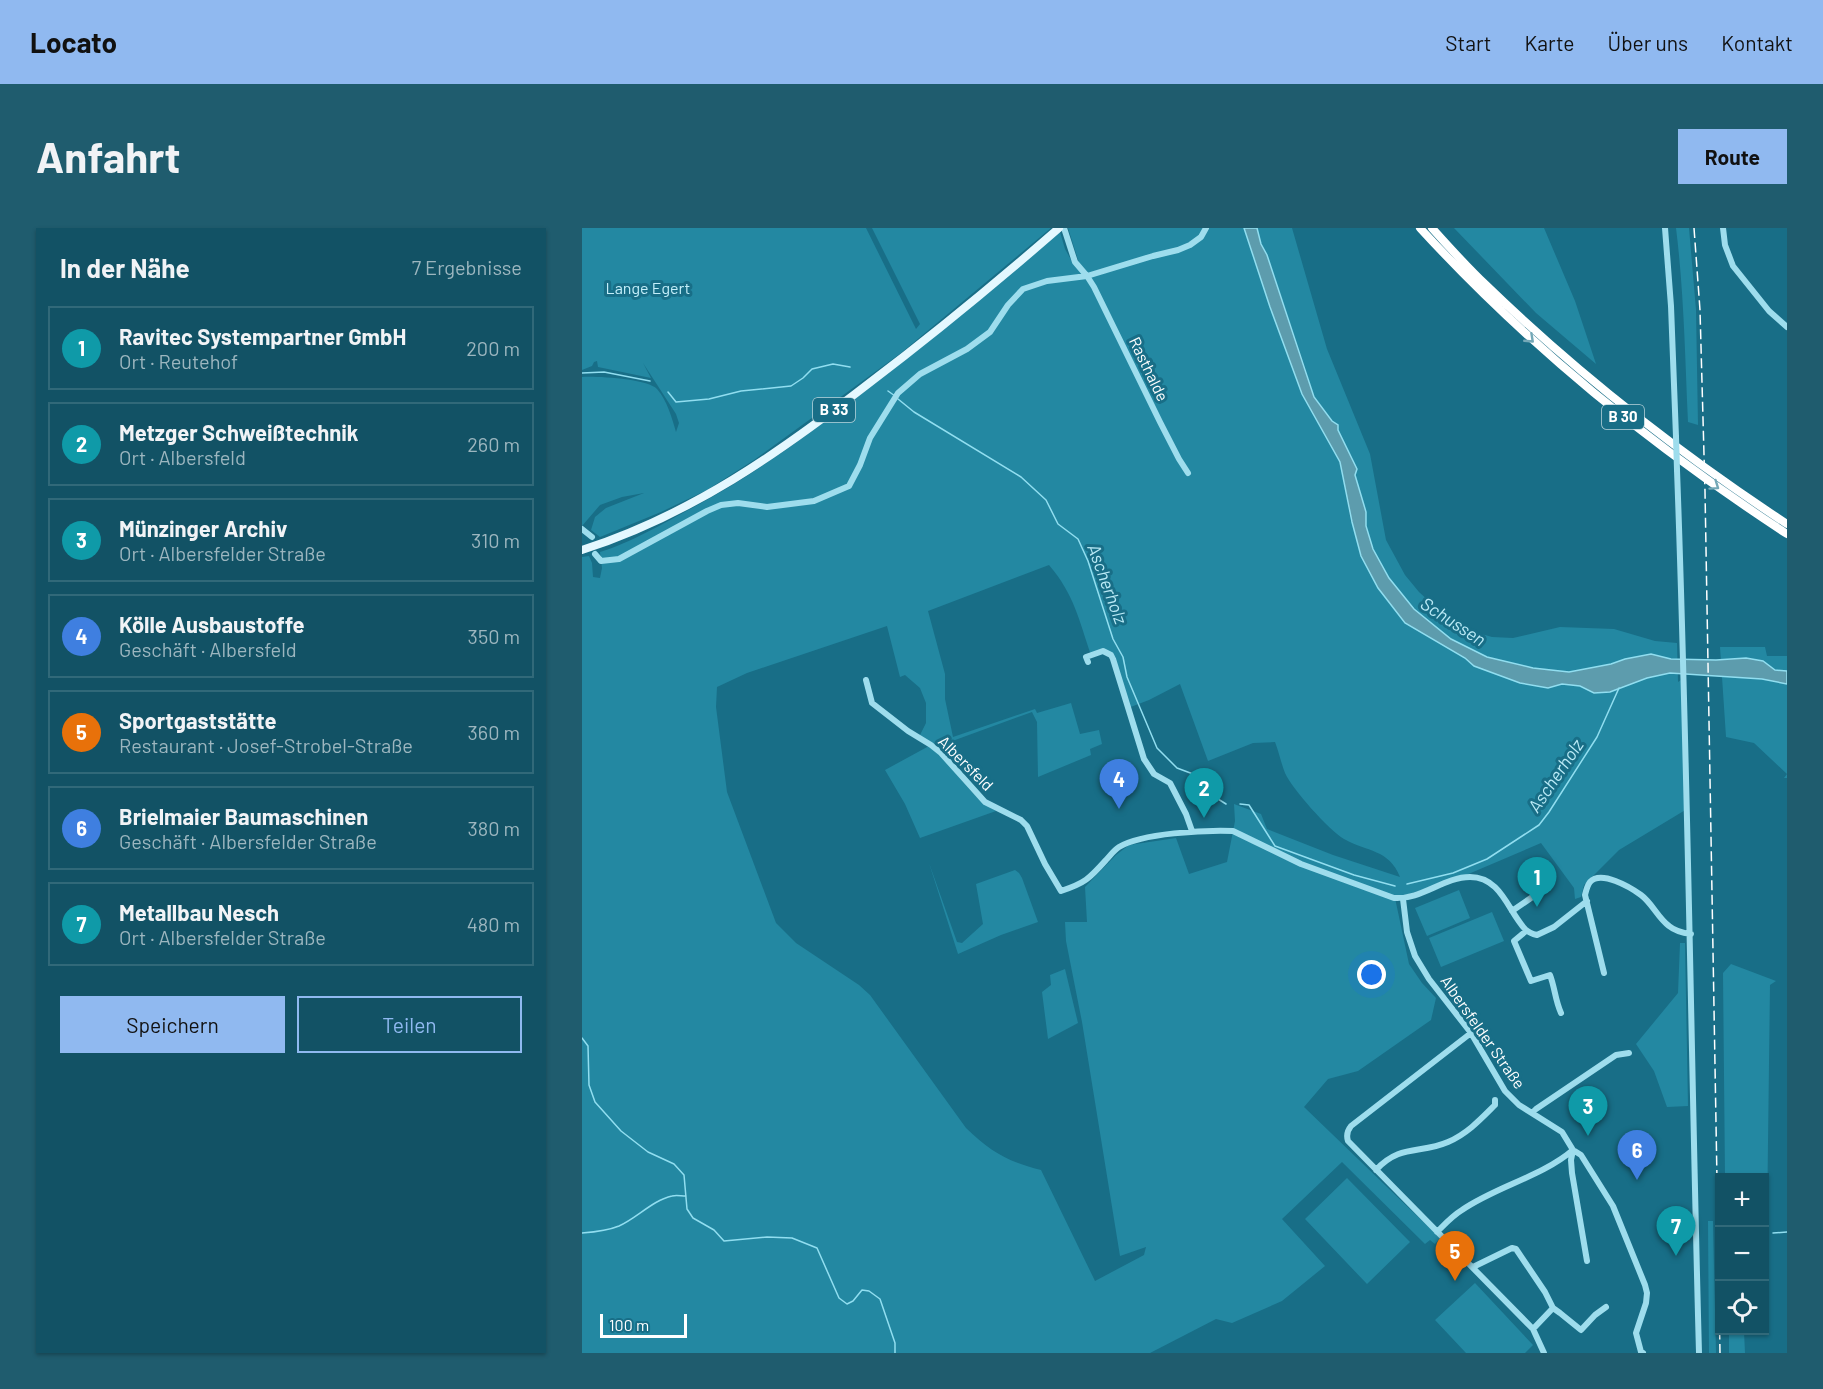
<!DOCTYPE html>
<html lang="de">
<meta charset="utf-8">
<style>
body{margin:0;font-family:Barlow,sans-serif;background:#1f5c6e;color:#f1f3f6}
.controls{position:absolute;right:18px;bottom:18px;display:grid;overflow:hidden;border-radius:0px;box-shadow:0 2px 4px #0004}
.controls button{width:54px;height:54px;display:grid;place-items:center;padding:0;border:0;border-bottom:2px solid #316979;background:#125265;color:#f1f3f6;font:30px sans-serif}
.scale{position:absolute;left:18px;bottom:15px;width:87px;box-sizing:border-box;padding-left:6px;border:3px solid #fff;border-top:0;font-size:16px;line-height:21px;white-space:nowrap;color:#fff;-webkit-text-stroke:4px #186e87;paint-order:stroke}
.you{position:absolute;left:790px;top:747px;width:21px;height:21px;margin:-15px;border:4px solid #fff;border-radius:50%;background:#1a73e8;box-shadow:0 0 0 9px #1a73e833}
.badge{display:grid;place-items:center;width:39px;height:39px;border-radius:50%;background:#90b9f0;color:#fff;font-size:20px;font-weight:700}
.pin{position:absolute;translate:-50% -50px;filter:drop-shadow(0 2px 3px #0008)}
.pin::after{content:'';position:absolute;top:32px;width:21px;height:18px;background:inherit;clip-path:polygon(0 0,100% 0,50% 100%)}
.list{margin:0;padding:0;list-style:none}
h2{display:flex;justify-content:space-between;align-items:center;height:78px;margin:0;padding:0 24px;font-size:26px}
h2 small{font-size:20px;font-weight:400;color:#9cb6bf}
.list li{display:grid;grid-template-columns:39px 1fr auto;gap:18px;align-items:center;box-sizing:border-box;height:84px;margin:0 12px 12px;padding:0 12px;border:2px solid #316979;border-radius:0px}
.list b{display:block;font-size:22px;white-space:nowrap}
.list p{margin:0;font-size:20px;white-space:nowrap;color:#9cb6bf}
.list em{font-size:20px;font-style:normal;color:#9cb6bf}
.actions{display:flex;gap:12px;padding:18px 24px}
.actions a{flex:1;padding:14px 0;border:2px solid #90b9f0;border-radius:0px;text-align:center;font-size:21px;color:#90b9f0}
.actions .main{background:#90b9f0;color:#111}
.icon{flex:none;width:33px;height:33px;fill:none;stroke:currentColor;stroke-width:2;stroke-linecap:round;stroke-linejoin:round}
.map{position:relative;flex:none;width:1205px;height:1125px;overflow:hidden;border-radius:0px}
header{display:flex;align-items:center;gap:36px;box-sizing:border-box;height:84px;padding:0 30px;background:#90b9f0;color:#111}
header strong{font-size:28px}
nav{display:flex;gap:33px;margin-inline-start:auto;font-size:21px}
.intro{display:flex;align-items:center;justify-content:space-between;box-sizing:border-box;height:144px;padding:0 36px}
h1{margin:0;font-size:42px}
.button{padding:15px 27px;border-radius:0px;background:#90b9f0;color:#111;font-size:21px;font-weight:700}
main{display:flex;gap:36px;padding:0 36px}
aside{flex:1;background:#125265;border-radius:0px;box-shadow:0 2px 4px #0004}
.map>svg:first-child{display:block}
</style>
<header>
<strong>Locato</strong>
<nav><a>Start</a><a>Karte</a><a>Über uns</a><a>Kontakt</a></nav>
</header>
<div class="intro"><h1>Anfahrt</h1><a class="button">Route</a></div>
<main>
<aside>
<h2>In der Nähe<small>7 Ergebnisse</small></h2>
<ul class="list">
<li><span class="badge" style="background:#0f9aa8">1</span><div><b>Ravitec Systempartner GmbH</b><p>Ort · Reutehof</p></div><em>200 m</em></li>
<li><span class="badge" style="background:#0f9aa8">2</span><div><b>Metzger Schweißtechnik</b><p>Ort · Albersfeld</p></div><em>260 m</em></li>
<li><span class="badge" style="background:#0f9aa8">3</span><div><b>Münzinger Archiv</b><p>Ort · Albersfelder Straße</p></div><em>310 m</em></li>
<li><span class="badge" style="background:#3f7fe0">4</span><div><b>Kölle Ausbaustoffe</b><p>Geschäft · Albersfeld</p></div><em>350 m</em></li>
<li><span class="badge" style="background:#e8710a">5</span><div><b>Sportgaststätte</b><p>Restaurant · Josef-Strobel-Straße</p></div><em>360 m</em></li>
<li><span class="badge" style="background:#3f7fe0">6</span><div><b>Brielmaier Baumaschinen</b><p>Geschäft · Albersfelder Straße</p></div><em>380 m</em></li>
<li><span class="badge" style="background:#0f9aa8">7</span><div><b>Metallbau Nesch</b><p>Ort · Albersfelder Straße</p></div><em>480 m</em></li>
</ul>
<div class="actions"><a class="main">Speichern</a><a>Teilen</a></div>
</aside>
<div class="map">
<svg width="1205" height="1125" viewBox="0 0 1205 1125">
<rect width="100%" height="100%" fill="#186e87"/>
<path fill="#2388a2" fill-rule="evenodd" d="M0 0H284L334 101 338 96 290 0H469L319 125 172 232 125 262 79 284 18 309 9 302 13 289 24 280 62 265 40 269 18 277 0 298V149C15 148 66 151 75 161 85 172 90 190 94 204L97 195 94 186 61 135 69 150 16 139 15 133 12 134 10 138 0 142Z
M486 0H662L720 166 758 234 769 294 784 284 773 247 771 232 756 202V197L750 193 732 169 723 139 685 27 679 16 675 0H710L745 121 788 226 804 312 823 347 837 364 859 384 889 403 910 409 931 410 978 399 1032 401 1073 413 1095 415 1096 454 1102 450 1105 581 1037 622 1002 657 999 669 993 671 992 660 959 615 870 653 813 670 827 736 840 755 854 770 849 792 776 843 746 851 722 879 858 1010 853 1016 848 1012 843 1016 760 934 700 991 743 1038 700 1073 650 1095 634 1091 568 1125H0V329L7 328 10 335 11 349 18 350 20 340 18 324C48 315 84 294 112 279 179 243 239 197 299 151 360 103 420 55 478 4L483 21 492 37 497 35ZM467 337C492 366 497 392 509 427L525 424 531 431 546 480 567 472 598 456 626 533 671 515 693 514C697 524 699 535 703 545 710 561 747 602 762 611 785 624 807 621 818 649L751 627 685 601 679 586 652 576 653 593 645 634 607 646 594 610 547 617 534 627 503 659 505 694H483L484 713 500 794 538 1028 564 1019 562 1027 513 1053 459 942C425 933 410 925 384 900L288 767 277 757 214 715 194 695 145 564 134 479 135 459 165 445 305 398 318 449 323 447 338 460 344 475V495L337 509 361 520 365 515 450 484 455 494 456 549 509 527 508 521 520 516 517 502 498 506 489 475 455 485 453 481 371 509 363 471V446L346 383Z
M872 0H962L993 73 1014 136 954 85Z
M1094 0H1107L1114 82 1116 197 1106 194C1103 129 1102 64 1094 0Z
M1138 419H1183L1185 428H1205V550H1202L1205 546 1172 515 1144 509Z
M347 518C372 537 386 568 414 583L338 610 323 576 303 542Z
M347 635 375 714 380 715 401 696 394 656 433 642 437 645 440 650 456 694 419 707 376 726Z
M877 662 888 690 845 708 833 680Z
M910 684 922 713 859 739 847 710Z
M1098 715H1103L1106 878 1085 879 1072 843 1054 816 1096 765Z
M1149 736 1194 753 1188 757 1185 994 1183 996 1182 950 1143 949 1141 745Z
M483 741 496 795 466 811 460 764 469 757 468 747Z
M765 950 828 1014 785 1056 723 991Z
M1126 993H1131L1134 1125H1127Z
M893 1055 951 1117 943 1125H884L853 1092Z
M1147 1103H1162L1163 1125H1147Z"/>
<path fill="#5d9cad" stroke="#91def0" stroke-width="1.5" d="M662 0H675L679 16 685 27 732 169 750 193 756 197V202L775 241 773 247 784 284V298L791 321 807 350 832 381 869 411 905 429 951 440 987 444 1029 436 1043 431 1069 426 1089 431 1134 432 1164 430 1181 433 1193 442 1205 443V456L1180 451 1088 445 1065 450 1028 464 1012 465 998 458 980 456 966 460 938 455 892 438 883 430 823 395 796 360 779 328 770 294 758 234 720 166 688 79Z"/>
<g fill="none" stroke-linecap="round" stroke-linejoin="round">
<path stroke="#91def0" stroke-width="1.5" d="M0 145 22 144 68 153
M306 163 313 168
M86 164 94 174 127 171 159 163 209 158 221 150 230 141 251 136 268 139
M316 171 332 184 439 249 464 272 476 296 496 311 506 333 531 411 541 429 545 449 575 520 595 540 611 546 625 564 644 576
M658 576 667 577 693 618 772 647 813 658
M825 656 871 645 905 631 957 597 967 584 1015 509 1037 460
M0 810 6 818 7 857 13 874 39 903 66 924 92 936 102 947 105 981 111 990 132 1002 142 1013 185 1009 210 1010 235 1020 257 1070 265 1076 271 1073 280 1062 287 1063 298 1071 313 1115V1125
M0 1005C13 1004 25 1003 37 998 55 990 71 972 90 968 94 967 99 968 104 968
M1191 1005 1205 1004"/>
<path stroke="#9edded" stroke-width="6" d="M482 0 493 34 505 48 512 59 578 194 597 231 606 245
M1083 0 1089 78 1094 209
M1141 0 1143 17 1151 38 1187 83 1205 99
M1095 242C1106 536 1109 831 1117 1125
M0 301 10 309
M13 326 19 333 37 331 125 283 139 277 156 275 185 279 232 273 267 258 278 237 288 210 316 165 338 146 385 121 408 104 426 77 441 61 465 53 505 48 571 28 596 22 608 17 619 9 624 0
M506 434 504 429 521 423 529 427 531 431 562 531 572 546 588 555 604 586 610 603
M284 452 290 475 326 503 349 517 359 525 403 574 439 592 445 598 463 636 479 663C503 655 507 651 524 632 528 628 532 622 537 619 560 605 623 602 651 603L719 636 812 670C839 672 862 649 888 649 919 649 926 683 943 701 946 704 951 706 955 707L972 699 1005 673
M821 671 825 704 833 728 847 751 889 805 923 863 937 877 980 904 991 922 999 927 1031 978 1063 1057 1065 1065 1064 1075 1054 1105 1059 1124 1061 1125
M930 683 962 661
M944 703 932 713 949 753 968 747C973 760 973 772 979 785
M1022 745 1003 667C1004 663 1005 658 1008 654 1019 642 1048 659 1059 667 1070 675 1076 690 1087 698 1093 703 1101 705 1109 706
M889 805 769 898C765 903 764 907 766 913L951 1101 962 1125
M950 885 954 881 1034 827 1047 825
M991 922 989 932 990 945 1005 1033
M794 942C818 916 838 926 866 914 885 906 899 891 913 877V872
M855 1004C863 996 870 988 880 982 915 958 959 949 991 922
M891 1039 930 1020 934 1021 963 1064 971 1080 951 1101
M971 1080 978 1085 999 1102 1013 1087 1024 1079"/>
<path stroke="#e4f8ff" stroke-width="8" d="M0 322C109 287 197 225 286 156 352 106 415 54 477 0"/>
<path stroke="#fff" stroke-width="8" d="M838 0C948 120 1069 217 1205 306
M850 0C867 19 884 38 903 56 996 146 1097 225 1205 296"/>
<path stroke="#fff" stroke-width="1.5" stroke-dasharray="10 4.5" stroke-linecap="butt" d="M1112 0 1118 82 1123 263 1138 1125"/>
<path stroke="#9edded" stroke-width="6" d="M1094 209 1095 242"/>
</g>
<defs><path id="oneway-chevron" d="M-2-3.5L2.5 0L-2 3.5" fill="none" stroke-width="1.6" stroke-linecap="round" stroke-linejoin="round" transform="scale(1.5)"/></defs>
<g stroke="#74a8b7">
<use href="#oneway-chevron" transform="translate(948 111) rotate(43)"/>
<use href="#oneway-chevron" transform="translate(1133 258) rotate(35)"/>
</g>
<g text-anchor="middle" stroke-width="6" stroke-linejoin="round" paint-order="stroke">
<g fill="#186e87" stroke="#bad4db" stroke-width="1.5">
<rect x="231" y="170" width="42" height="24" rx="4.5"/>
<rect x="1020" y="177" width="42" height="24" rx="4.5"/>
</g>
<g font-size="15" font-weight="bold" fill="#fff">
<text x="252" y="187">B 33</text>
<text x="1041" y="194">B 30</text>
</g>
<g font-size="16" fill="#c4effa" stroke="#186e87">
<text x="66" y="66">Lange Egert</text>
</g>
<g font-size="16" fill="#fff" stroke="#186e87">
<text transform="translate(567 141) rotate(64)" y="6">Rasthalde</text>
<text transform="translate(384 535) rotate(45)" y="6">Albersfeld</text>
<text transform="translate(901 804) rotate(55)" y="6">Albersfelder Straße</text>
</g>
<g font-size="18" font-style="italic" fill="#bbebf7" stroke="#186e87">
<text transform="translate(525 356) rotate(70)" y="6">Ascherholz</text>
<text transform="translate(871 394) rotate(33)" y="6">Schussen</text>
<text transform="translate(974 548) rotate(-56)" y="6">Ascherholz</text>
</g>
</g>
</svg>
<div class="controls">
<button>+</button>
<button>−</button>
<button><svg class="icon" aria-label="locate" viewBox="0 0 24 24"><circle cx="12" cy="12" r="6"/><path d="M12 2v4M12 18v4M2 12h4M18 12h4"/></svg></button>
</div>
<div class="scale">100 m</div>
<div class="you"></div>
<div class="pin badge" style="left:955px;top:679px;background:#0f9aa8">1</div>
<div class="pin badge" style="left:622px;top:590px;background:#0f9aa8">2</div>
<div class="pin badge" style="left:1006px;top:908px;background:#0f9aa8">3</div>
<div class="pin badge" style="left:537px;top:581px;background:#3f7fe0">4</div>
<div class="pin badge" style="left:873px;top:1053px;background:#e8710a">5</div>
<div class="pin badge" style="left:1055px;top:952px;background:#3f7fe0">6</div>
<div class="pin badge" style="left:1094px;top:1028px;background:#0f9aa8">7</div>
</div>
</main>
